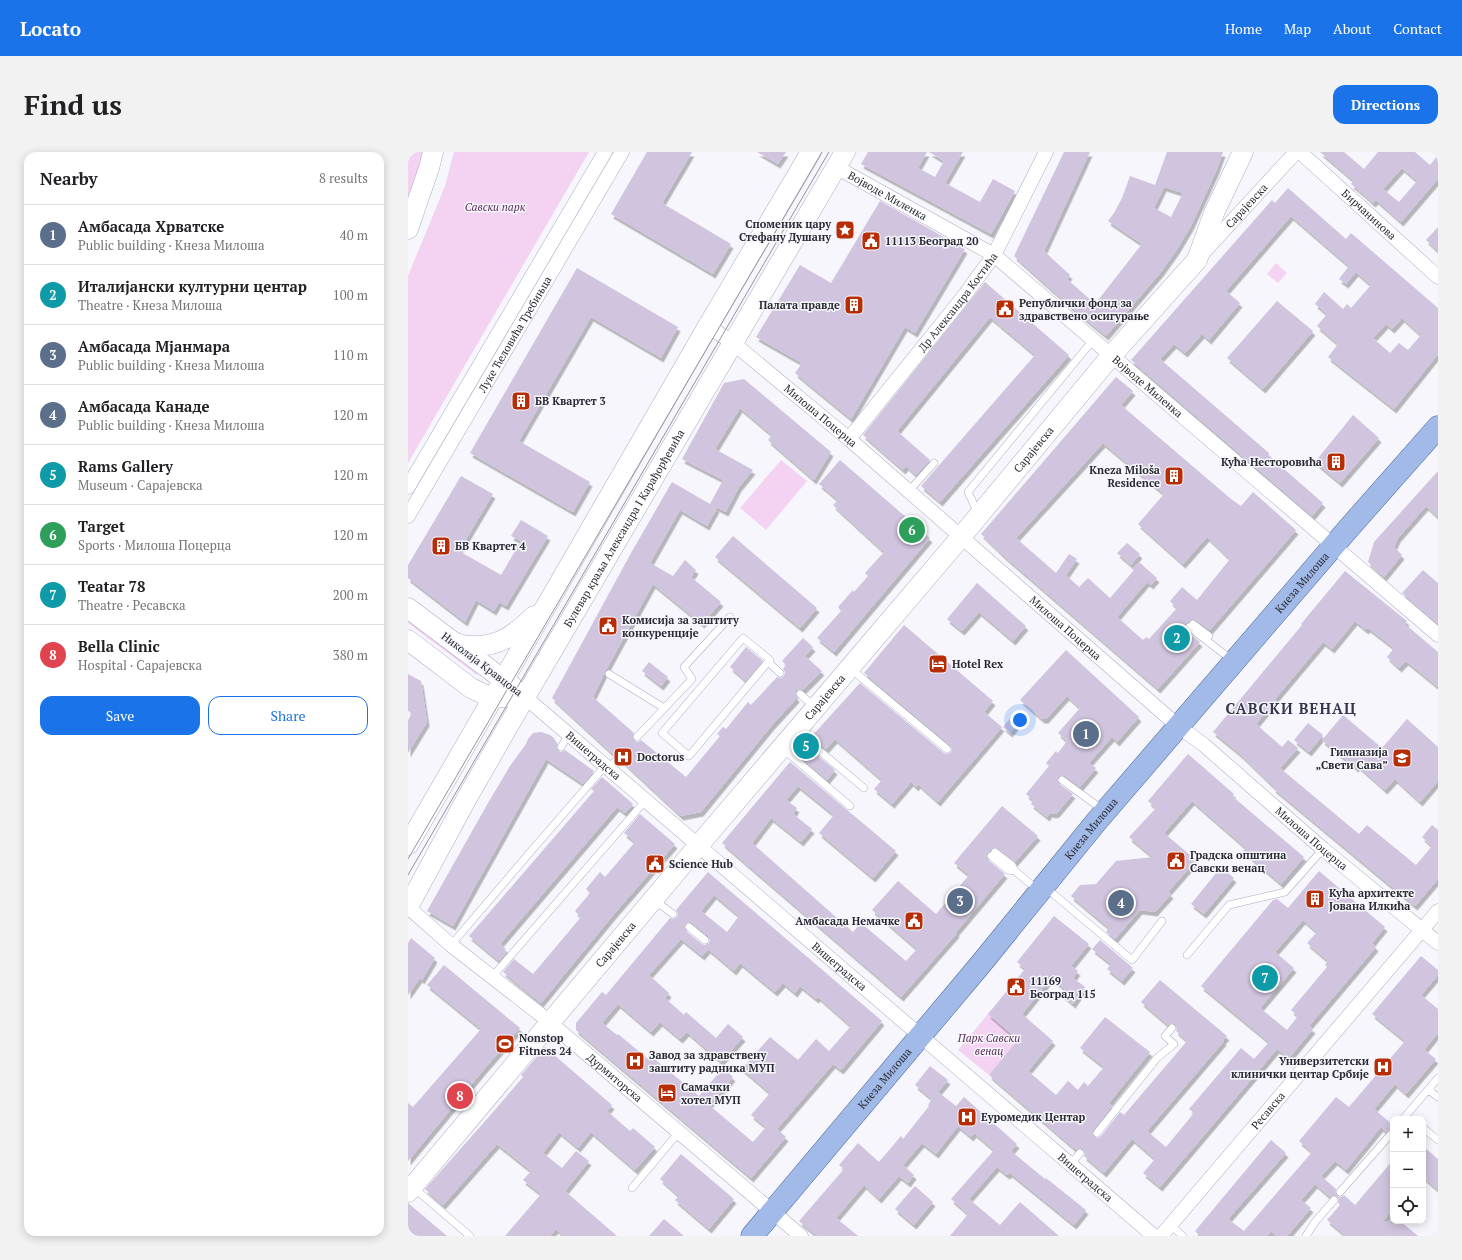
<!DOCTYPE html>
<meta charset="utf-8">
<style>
body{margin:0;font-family:"PT Serif",serif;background:#f2f2f2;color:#202124}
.controls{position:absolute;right:12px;bottom:12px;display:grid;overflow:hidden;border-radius:8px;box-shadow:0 2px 10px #0003}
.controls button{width:36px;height:36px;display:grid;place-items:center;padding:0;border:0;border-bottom:1px solid #e0e0e0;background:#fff;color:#202124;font:20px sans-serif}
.you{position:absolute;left:612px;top:568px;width:14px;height:14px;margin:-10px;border:3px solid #fff;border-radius:50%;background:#1a73e8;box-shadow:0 0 0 6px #1a73e833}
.badge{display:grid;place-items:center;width:26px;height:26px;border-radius:50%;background:#1a73e8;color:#fff;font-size:13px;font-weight:700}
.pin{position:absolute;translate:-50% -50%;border:2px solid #fff;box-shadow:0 1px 4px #0006}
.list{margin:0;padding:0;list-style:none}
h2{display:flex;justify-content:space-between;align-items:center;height:52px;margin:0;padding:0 16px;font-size:17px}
h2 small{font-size:13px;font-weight:400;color:#757577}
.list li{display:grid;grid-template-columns:26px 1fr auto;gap:12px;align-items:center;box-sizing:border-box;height:60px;padding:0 16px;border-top:1px solid #e0e0e0}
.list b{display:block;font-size:15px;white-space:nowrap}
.list p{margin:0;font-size:13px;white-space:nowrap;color:#757577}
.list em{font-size:13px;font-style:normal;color:#757577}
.actions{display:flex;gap:8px;padding:12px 16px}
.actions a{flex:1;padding:9px 0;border:1px solid #1a73e8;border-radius:12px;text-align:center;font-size:14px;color:#1a73e8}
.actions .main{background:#1a73e8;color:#fff}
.icon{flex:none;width:22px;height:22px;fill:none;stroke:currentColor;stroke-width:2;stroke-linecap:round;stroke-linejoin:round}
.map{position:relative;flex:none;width:1030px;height:1084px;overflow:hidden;border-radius:12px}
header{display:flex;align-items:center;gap:24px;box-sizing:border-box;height:56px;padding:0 20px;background:#1a73e8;color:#fff}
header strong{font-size:19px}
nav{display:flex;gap:22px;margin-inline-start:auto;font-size:14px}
.intro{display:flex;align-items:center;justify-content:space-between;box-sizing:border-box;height:96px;padding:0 24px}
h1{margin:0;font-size:28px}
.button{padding:10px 18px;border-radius:12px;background:#1a73e8;color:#fff;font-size:14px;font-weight:700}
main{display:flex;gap:24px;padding:0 24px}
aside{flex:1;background:#fff;border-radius:12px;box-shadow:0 2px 10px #0003}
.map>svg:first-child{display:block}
</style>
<header>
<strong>Locato</strong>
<nav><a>Home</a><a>Map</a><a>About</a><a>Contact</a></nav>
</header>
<div class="intro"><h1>Find us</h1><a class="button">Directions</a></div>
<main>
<aside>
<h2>Nearby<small>8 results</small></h2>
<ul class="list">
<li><span class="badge" style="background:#5c6f8a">1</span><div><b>Амбасада Хрватске</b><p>Public building · Кнеза Милоша</p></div><em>40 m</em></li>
<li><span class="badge" style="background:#0f9aa8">2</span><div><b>Италијански културни центар</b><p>Theatre · Кнеза Милоша</p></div><em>100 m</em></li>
<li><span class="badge" style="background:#5c6f8a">3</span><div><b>Амбасада Мјанмара</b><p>Public building · Кнеза Милоша</p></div><em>110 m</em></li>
<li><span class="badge" style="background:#5c6f8a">4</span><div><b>Амбасада Канаде</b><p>Public building · Кнеза Милоша</p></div><em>120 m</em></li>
<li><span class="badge" style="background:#0f9aa8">5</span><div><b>Rams Gallery</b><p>Museum · Сарајевска</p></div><em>120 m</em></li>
<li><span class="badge" style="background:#2e9e5b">6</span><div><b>Target</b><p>Sports · Милоша Поцерца</p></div><em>120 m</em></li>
<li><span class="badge" style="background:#0f9aa8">7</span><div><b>Teatar 78</b><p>Theatre · Ресавска</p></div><em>200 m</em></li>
<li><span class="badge" style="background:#e0444e">8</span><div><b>Bella Clinic</b><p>Hospital · Сарајевска</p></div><em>380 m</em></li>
</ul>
<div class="actions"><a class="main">Save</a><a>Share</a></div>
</aside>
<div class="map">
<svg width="1030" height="1084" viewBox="0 0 1030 1084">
<defs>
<filter id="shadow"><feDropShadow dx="2.5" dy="4.5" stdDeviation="0" flood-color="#0004"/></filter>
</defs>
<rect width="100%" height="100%" fill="#f6f6fc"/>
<path fill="#f3d3f1" d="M0 0H25L0 77Z
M46 0H181L0 311V124L37 34Z
M868 111 879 121 870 131 859 122Z
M373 308 399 329 358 378 332 356Z
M0 461 74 517 69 523 0 471Z
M580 862 611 888 581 923 550 898Z"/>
<path fill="#d0c4de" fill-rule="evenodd" filter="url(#shadow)" d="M239 0H284L254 51 323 92 305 122 203 62Z
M349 0H378L370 12Z
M460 0H519L510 16 527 25 536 9 521 0H555L537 31 572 50 585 27 607 39 583 82 453 12Z
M656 0H682L636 99 662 123 659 127 687 152 734 92 700 69 706 61 714 46 722 24 747 33 759 0H815L809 17 783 74 770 96 753 120 698 184 664 156 606 104ZM756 35 775 41 763 65 746 56Z
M912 0H936L956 17 970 0H1007L1022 13 1030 3V27L993 70 968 48 965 51 954 41 943 32 946 29ZM994 16 1009 29 991 50 975 37Z
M880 36 938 87 943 81 1030 156V202L986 257 920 205 930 192 909 174 919 162 907 152 916 140 935 157 939 152 943 156 963 133 948 120 938 132 931 127 941 114 883 64 818 139 832 151 801 188 794 182 777 201 766 192 752 207 861 301 860 303 915 351 904 364 723 208 864 48 867 51ZM994 166 1013 183 1000 198 991 191 982 201 965 186 978 172 984 177Z
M472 49 557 97 507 181 497 175 443 267 387 221 394 211 348 185 392 113 423 131Z
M1030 75V99L1018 88Z
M169 116 270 175 253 206 183 165 111 289 182 330 165 360 62 301Z
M577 130 661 203 532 350 513 334 627 203 582 165 489 279 522 308 508 323 498 314 495 318 455 283Z
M869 149 905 179 855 237 819 206Z
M708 225 725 239 713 253 823 347 833 354 845 340 888 378 802 478 786 467 783 468 777 472 776 475 778 479 792 490 750 537 597 405 573 382ZM695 291 756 342 730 372 775 412 799 385 822 407 789 448 774 435 762 449 769 456 741 487 738 485 735 488 709 465 739 430 743 433 749 426 731 410 724 417 726 418 702 446 680 426 671 435 658 423 669 407 661 402 648 421 608 386Z
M336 227 423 300 406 328 360 288 364 283 332 256 307 297 345 318 331 335 318 360 302 352 315 328 274 307 316 231Z
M945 263 971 286 932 331 907 310Z
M432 308 522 386 426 500 409 486 433 459 430 455 445 438 446 440 460 424 457 421 476 400 425 353 430 348 411 332Z
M1030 319V365L1018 354 990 386 986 395 994 403 976 425 960 410 966 390Z
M53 324 85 342 51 399 93 423 113 389 103 384 113 368 140 384 98 454 91 450 86 459 68 448 57 470 0 426V413Z
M264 330 309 356 299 374 272 358 242 411 265 424 277 408 288 418 283 425 313 450 294 472 245 432 197 520 185 545 226 581 224 586 226 589 230 590 233 588 278 625 312 584 309 582 315 575 318 577 340 550 343 553 369 525 373 526 376 524 377 520 375 517 378 513 374 509 395 486 405 495 397 504 414 519 395 538 391 537 388 539 387 543 389 546 365 572 293 660 273 664 214 609 215 607 214 603 211 601 206 603 144 546 223 401Z
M325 384 409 456 392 476 307 405Z
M719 391 732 402 723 413 709 401Z
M1015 418 1030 431V472L994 441Z
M937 419 999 469 997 472 1030 500V535L998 509 991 516 979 505 986 496 960 476 958 478 947 469 924 497 915 490 867 547 868 548 848 572 874 595 880 588 890 596 872 616 951 682 959 673 1008 713 1024 694 1014 685 1024 673 1030 678V727L1007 754 865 636 866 635 832 602 805 580 894 473 893 472Z
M569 431 618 474 605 489 571 460 554 479 539 467Z
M496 473 585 549 576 560 594 575 530 650 510 632 508 635 503 630 484 652 466 637 474 628 427 587 418 597 403 585 452 531 536 601 540 602 543 600 544 596 542 593 456 521Z
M338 495 355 509 338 529 322 515Z
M658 498 731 565 709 590 704 585 681 611 688 616 672 635 657 624 654 623 650 625 649 628 651 632 665 642 649 661 646 662 642 661 639 665 623 652 625 648 618 642 641 614 638 611 648 599 650 601 659 589 650 581 672 556 659 544 638 567H634L612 548Z
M241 510 260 525 253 534 234 519Z
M0 522 13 529 19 570 0 601V568L4 561 0 559Z
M935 563 974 596 999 567 1030 595V629L1012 650 987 627 977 638 950 614 948 616 914 588Z
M604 564 611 570 602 581 595 575Z
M900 571 915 583 901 600 886 588Z
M133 580 142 583 146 586 149 592 148 595 150 599 153 600 157 598 186 619 175 632 138 607 45 774 19 759 80 651 102 614 118 592 120 587 125 581Z
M397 593 427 618 419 628 388 602Z
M780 602 826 642 824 644 896 705 873 732 835 699 838 696 784 649 756 681 788 708 760 740 763 742 747 760 732 758 707 787 698 780 701 776 663 744 672 733 688 732 708 709 745 705 721 685 748 656 740 649Z
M382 610 488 699 465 726 411 681 426 663 390 634 378 648 389 656 385 662 404 677 393 690 363 666 344 691 445 780 453 771 498 809 509 797 464 758 490 729 528 762 561 723 546 711 594 654 630 684 607 710 588 695 585 696 579 701 578 704 580 708 597 722 548 780 549 781 493 845 314 691Z
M194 625 225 652 217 661 209 655 92 792 98 797 96 799 98 801 91 809 61 784 186 639 183 637Z
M232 662 267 692 206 762 133 851 95 820 106 807 125 822 173 765 167 759 182 741 178 737 192 720 197 725 227 690 216 681Z
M813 715 826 726 796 762 783 752Z
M911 719 977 775 964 791 968 795 901 874 905 877 881 906 869 897 752 1035 735 1021 747 1007 724 987 696 1021 676 1004 677 1001 675 997 672 996 668 998 581 923 610 888 580 862 617 817 609 810 646 764 681 792 663 814 670 819 665 826 677 835 665 852 653 842 657 837 643 826 614 862 645 889 620 919 648 943 660 929 670 938 676 930 680 934 696 915 672 896 697 865 742 900 701 951 704 954 685 978 684 982 686 985 690 986 693 984 712 960 716 963 779 889 768 879 769 875 767 872 763 871 760 873 733 850 752 828 819 884 815 888 816 889 739 979 758 995 786 961 781 957 833 896 846 907 861 890 793 834 865 748 869 747 880 756ZM895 768 909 780 899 791 920 809 917 813 919 815 883 858 890 864 879 878 852 856 886 816 867 800Z
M300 720 474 869 433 918 425 912 369 977 378 985 343 1026 168 878V871L194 840 198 843 262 766 265 767 269 765 270 762 268 758ZM306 743 331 764 319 780 293 759ZM280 770 284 771 300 784 302 788 301 791 297 793 294 792 278 779 276 774ZM273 787 294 804 300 797 326 819 332 811 367 840 375 831 387 841 392 834 408 847 410 845 443 874 421 899 408 887 390 908 362 885 334 917 362 941 343 963 358 975 345 990 301 953 325 925 315 916 291 944 243 904 240 907 210 882 209 883 194 871 210 852 243 880 252 870 272 887 279 880 313 910 335 885 320 872 308 886 278 860 276 863 257 846 261 841 241 823Z
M3 786 27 806 14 828 12 826 0 843V791Z
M692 788 725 816 714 829 699 817 703 812 684 797Z
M1013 804 1030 818V823L1013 843 1030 857V881L1016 898 1028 907 998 942 987 932 966 957 985 973V979L981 978 978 980 973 975 938 1018 927 1009 913 1024 928 1037 927 1041 929 1044 933 1045 936 1043 947 1053 985 1008V1057L975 1069H992L1010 1084H938L919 1068 932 1053 930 1051 931 1046 927 1043 922 1045 907 1032 893 1048 903 1056 879 1084H869L863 1079 859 1084H792L787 1079 863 988 878 1001 820 1067 836 1079 904 1000 891 989 928 945 941 955 997 889 964 862Z
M36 813 112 876 77 916 0 1009V951L5 955 73 877 19 833Z
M137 895 204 953 199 959 222 979 225 976 247 995 227 1018 183 980 170 996 151 980 135 1001 154 1016 168 999 181 1009 157 1039 209 1084H156L148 1077 142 1084H97L133 1042 115 1028 123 1019 89 992 35 1053 17 1037 86 959 115 925 113 923Z
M522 914 540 928 530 940 548 954 556 945 609 992 603 999 637 1027 638 1026 678 1058 666 1073 602 1021 599 1023 589 1015 561 1047 592 1073 612 1050 651 1084H542L560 1062 543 1047 586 998 566 981 563 985 550 974 528 1002 514 991 495 1013 506 1023 500 1031 491 1024 471 1047 456 1033 428 1066 450 1084H409L391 1069 436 1017 431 1013 450 991 471 1010 493 984 495 987 521 954 520 953 524 947 507 933Z
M1015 994 1030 1007V1038L1015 1025Z
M273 1002 326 1047 301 1077 267 1048 271 1044 252 1027Z
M507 1034 525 1050 506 1073 487 1057Z
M0 1051 39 1084H0Z
M256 1067 276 1084H241Z"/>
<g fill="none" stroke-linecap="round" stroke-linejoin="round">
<g stroke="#abacc7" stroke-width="8">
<path id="lane" d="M501 339 526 311
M570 361 560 340 685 188
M785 472 801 484
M781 475 824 508
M360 510 281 604 254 581 335 486 362 508 360 510 372 521
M443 517 539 597
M201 522 256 556
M392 542 407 555
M389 580 456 636
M229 585 284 527 276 515 322 465
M153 595 158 587
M375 597 442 654
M200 617 210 606
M654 628 695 658
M587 700 604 713 607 719
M583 704 600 718 607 719 631 739
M637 735 724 808 754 769
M246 748 265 762
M281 775 297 788
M43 793 124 698 197 614
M779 803 821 753 877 740 915 697
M84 825 237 649
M1020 938 1030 945
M995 967 1030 926
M1015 976 1030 988
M689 981 749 906 766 892 757 884 764 876
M663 1012 672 1001
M6 1036 62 1084
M224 1036 271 980
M932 1040 982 983
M762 1073 775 1084
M898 1084 907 1070 926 1048"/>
</g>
<g stroke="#abacc7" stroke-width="15">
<g id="street">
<path id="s1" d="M892 0 1030 125"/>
<path id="s2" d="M428 15 586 103 1030 483"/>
<path id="s3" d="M793 103 888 0"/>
<path id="s4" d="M300 174 325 191 441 287 770 574 796 593 915 697 1030 791"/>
<path id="s5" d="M441 287 553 148 586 103 638 0"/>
<path d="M0 335 197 0"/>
<path id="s6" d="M0 364 214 0"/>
<path id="s7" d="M117 545 746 1084"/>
<path id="s8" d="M0 755 43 793 133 863 393 1084"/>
<path id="s9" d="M753 1084 1030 759"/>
</g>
</g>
<g stroke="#abacc7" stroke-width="21">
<g id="secondary">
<path d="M0 77 21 16 25 0"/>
<path d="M0 456 105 535"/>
<path d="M0 488 63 536 84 546 97 545"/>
<path d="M46 490C52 493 58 494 64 494 92 495 107 482 126 464"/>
<path d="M0 693 300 174 403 0"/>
<path id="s10" d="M0 755 60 644 117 545 437 0"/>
<path id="s11" d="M0 1040 290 694 553 385 703 204 789 108 806 61 835 0"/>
</g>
</g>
<g stroke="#4e699e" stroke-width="23">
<g id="primary">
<path id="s12" d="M344 1084 572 813 688 670 940 377 1030 275"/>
</g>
</g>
<use href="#lane" stroke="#fff" stroke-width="7"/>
<use href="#street" stroke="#fff" stroke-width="14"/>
<use href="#secondary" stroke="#fff" stroke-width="20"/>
<use href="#primary" stroke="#a1bae8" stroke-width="22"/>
<path stroke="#94949c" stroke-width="1" d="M0 707 414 0
M0 723 421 0"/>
</g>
<defs>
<g id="sight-square" transform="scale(1)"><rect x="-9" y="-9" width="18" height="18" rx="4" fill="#b72d06" stroke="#f6f6fc"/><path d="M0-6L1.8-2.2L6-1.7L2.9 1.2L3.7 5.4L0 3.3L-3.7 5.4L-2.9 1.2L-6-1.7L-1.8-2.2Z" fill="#fff"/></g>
<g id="civic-square" transform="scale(1)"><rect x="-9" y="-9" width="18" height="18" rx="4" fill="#b72d06" stroke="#f6f6fc"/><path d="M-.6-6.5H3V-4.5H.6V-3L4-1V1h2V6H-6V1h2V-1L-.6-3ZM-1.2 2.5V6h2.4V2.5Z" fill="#fff"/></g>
<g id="building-square" transform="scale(1)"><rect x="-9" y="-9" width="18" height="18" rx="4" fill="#b72d06" stroke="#f6f6fc"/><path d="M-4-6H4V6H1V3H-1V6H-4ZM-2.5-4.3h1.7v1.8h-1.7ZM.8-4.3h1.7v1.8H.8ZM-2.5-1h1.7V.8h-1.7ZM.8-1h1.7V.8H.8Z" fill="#fff"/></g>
<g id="hotel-square" transform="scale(1)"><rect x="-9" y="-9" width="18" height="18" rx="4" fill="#b72d06" stroke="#f6f6fc"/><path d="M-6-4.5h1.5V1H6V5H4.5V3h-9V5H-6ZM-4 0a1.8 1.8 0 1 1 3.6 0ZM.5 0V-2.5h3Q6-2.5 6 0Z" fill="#fff"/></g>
<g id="hospital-square" transform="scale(1)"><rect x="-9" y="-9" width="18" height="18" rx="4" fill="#b72d06" stroke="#f6f6fc"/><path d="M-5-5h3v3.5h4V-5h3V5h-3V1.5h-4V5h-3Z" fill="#fff"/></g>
<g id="school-square" transform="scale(1)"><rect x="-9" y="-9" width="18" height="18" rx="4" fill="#b72d06" stroke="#f6f6fc"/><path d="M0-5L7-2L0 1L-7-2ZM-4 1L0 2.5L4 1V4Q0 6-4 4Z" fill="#fff"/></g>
<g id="stadium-square" transform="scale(1)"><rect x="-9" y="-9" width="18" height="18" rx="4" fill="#b72d06" stroke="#f6f6fc"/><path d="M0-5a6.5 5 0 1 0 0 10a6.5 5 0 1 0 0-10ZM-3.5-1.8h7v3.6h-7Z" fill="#fff"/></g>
</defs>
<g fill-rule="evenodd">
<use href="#sight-square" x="437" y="78"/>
<use href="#civic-square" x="463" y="89"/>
<use href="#building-square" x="446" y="153"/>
<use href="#civic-square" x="597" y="157"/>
<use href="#building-square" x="113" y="249"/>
<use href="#building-square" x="928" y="310"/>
<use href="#building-square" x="766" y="324"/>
<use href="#building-square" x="33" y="394"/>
<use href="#civic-square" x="200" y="474"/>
<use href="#hotel-square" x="530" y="512"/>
<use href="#hospital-square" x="215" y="605"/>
<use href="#school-square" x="994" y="606"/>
<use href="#civic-square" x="768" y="709"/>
<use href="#civic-square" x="247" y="712"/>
<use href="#building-square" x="907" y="747"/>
<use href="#civic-square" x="506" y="769"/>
<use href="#civic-square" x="608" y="835"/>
<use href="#stadium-square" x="97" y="892"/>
<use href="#hospital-square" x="227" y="909"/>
<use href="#hospital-square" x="975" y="915"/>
<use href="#hotel-square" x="259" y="941"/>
<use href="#hospital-square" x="559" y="965"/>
</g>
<g text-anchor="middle" stroke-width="3" stroke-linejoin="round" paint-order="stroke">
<g font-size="11" fill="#292933" stroke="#f6f6fc">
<text dy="4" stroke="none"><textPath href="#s2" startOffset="59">Војводе Миленка</textPath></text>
<text dy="4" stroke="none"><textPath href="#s3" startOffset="67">Сарајевска</textPath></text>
<text dy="4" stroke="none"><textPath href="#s1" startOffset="93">Бирчанинова</textPath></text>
<text dy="4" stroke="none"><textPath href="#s5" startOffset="175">Др Александра Костића</textPath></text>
<text dy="4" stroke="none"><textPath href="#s6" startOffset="211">Луке Ћеловића Требињца</textPath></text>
<text dy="4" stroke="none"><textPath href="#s2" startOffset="383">Војводе Миленка</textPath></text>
<text dy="4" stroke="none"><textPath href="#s4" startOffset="144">Милоша Поцерца</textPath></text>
<text dy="4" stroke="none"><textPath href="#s11" startOffset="971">Сарајевска</textPath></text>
<text dy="4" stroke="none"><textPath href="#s10" startOffset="436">Булевар краља Александра I Карађорђевића</textPath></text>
<text dy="4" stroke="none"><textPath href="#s12" startOffset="854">Кнеза Милоша</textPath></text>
<text dy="4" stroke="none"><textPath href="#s4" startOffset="468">Милоша Поцерца</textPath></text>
<text transform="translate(74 512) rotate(37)" y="4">Николаја Кравцова</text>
<text dy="4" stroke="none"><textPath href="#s11" startOffset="647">Сарајевска</textPath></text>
<text dy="4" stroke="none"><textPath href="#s7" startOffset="90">Вишеградска</textPath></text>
<text dy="4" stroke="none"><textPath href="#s12" startOffset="530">Кнеза Милоша</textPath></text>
<text dy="4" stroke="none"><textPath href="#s4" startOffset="792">Милоша Поцерца</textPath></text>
<text dy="4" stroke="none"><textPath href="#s11" startOffset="323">Сарајевска</textPath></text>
<text dy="4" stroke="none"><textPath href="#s7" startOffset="414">Вишеградска</textPath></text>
<text dy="4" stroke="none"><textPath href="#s8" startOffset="268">Дурмиторска</textPath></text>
<text dy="4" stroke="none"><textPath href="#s12" startOffset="206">Кнеза Милоша</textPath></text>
<text dy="4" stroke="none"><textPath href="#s9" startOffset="165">Ресавска</textPath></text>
<text dy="4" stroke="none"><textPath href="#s7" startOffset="738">Вишеградска</textPath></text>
</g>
<g font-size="11" font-style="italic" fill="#592e58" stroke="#f6f6fc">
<text x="87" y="59">Савски парк</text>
<text x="581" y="890">Парк Савски<tspan x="581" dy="13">венац</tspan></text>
</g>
<g font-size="11" font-weight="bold" fill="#292933" stroke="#f6f6fc" text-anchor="start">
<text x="423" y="76" text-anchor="end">Споменик цару<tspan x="423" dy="13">Стефану Душану</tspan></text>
<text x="477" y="93">11113 Београд 20</text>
<text x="611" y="155">Републички фонд за<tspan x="611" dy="13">здравствено осигурање</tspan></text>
<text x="432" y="157" text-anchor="end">Палата правде</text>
<text x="127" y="253">БВ Квартет 3</text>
<text x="914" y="314" text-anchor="end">Кућа Несторовића</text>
<text x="752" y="322" text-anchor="end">Kneza Miloša<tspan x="752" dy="13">Residence</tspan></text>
<text x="47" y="398">БВ Квартет 4</text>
<text x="214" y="472">Комисија за заштиту<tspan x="214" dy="13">конкуренције</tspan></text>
<text x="544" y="516">Hotel Rex</text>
<text x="980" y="604" text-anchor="end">Гимназија<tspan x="980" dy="13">„Свети Сава”</tspan></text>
<text x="229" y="609">Doctorus</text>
<text x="782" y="707">Градска општина<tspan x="782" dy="13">Савски венац</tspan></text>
<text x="261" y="716">Science Hub</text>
<text x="921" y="745">Кућа архитекте<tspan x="921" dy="13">Јована Илкића</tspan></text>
<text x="492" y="773" text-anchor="end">Амбасада Немачке</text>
<text x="622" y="833">11169<tspan x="622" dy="13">Београд 115</tspan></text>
<text x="111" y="890">Nonstop<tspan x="111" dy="13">Fitness 24</tspan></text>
<text x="241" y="907">Завод за здравствену<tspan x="241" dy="13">заштиту радника МУП</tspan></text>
<text x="961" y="913" text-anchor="end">Универзитетски<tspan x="961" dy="13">клинички центар Србије</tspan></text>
<text x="273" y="939">Самачки<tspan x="273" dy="13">хотел МУП</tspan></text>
<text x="573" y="969">Еуромедик Центар</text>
</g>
<g font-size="15" font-weight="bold" letter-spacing="1" fill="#36364c" stroke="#f6f6fc">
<text x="883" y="562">САВСКИ ВЕНАЦ</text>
</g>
</g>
</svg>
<div class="controls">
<button>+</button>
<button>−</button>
<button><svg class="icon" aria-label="locate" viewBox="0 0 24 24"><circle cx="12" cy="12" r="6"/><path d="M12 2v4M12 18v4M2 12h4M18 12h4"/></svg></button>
</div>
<div class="you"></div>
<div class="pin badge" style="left:678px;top:582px;background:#5c6f8a">1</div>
<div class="pin badge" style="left:769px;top:486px;background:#0f9aa8">2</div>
<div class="pin badge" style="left:552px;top:749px;background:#5c6f8a">3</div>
<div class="pin badge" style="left:713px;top:751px;background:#5c6f8a">4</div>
<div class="pin badge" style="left:398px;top:594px;background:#0f9aa8">5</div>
<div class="pin badge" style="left:504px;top:378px;background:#2e9e5b">6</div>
<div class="pin badge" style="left:857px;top:826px;background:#0f9aa8">7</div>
<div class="pin badge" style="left:52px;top:944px;background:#e0444e">8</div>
</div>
</main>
